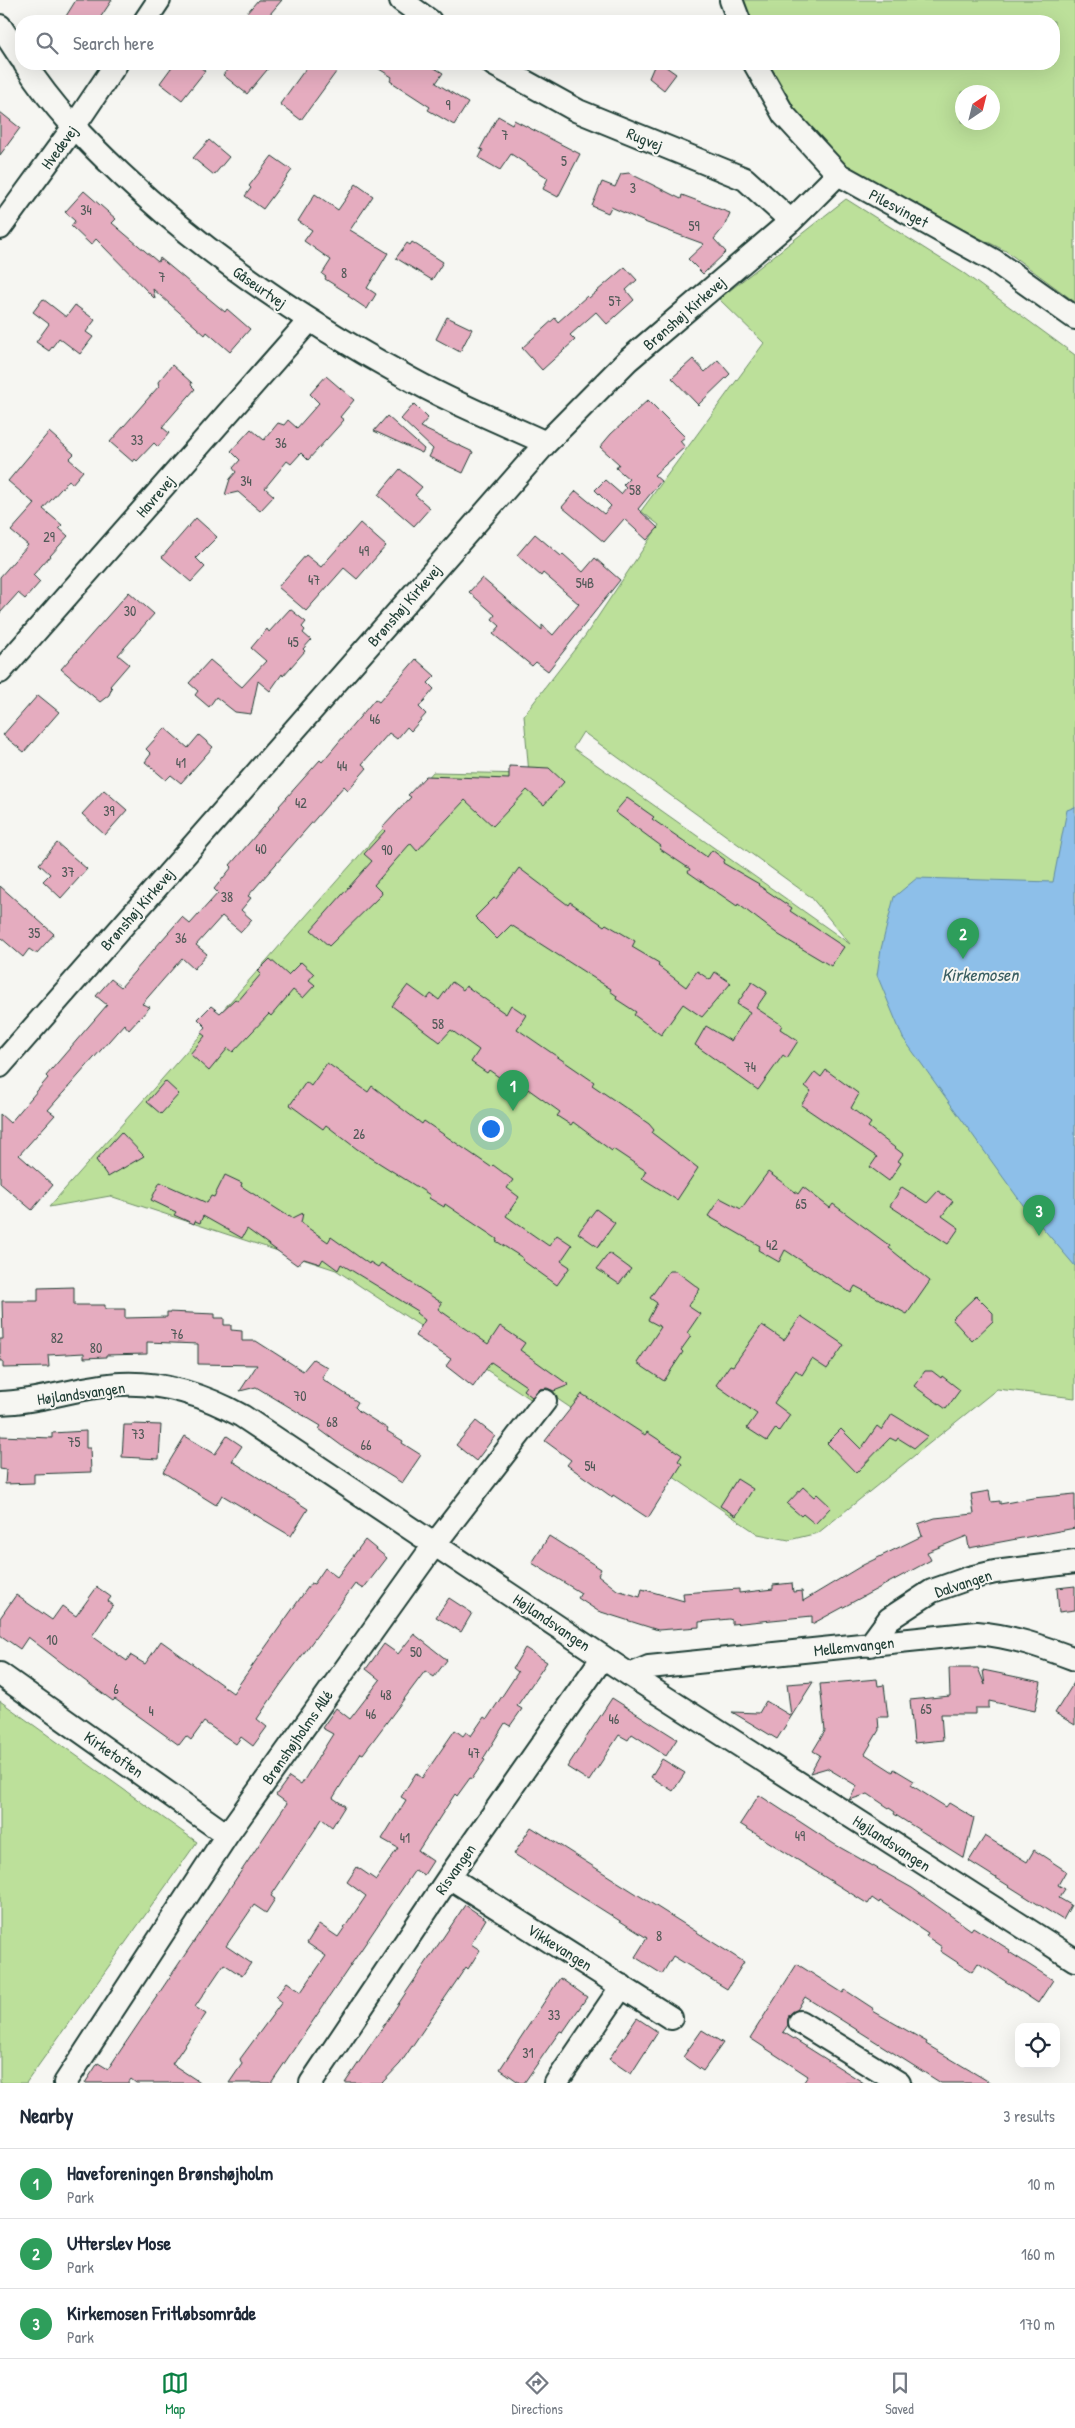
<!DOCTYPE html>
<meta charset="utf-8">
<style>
body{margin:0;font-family:"Patrick Hand",sans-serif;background:#f2f2f3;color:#1f2937}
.controls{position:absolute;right:15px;bottom:15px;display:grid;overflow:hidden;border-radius:10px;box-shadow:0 5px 20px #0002}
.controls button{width:45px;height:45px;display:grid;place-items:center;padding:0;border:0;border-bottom:1px solid #e0e1e3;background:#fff;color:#1f2937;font:25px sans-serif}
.compass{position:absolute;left:955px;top:85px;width:45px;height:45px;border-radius:50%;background:#fff;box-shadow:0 5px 20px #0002;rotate:35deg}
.you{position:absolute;left:490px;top:1128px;width:18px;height:18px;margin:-12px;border:4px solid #fff;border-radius:50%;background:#1a73e8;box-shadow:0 0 0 8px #1a73e833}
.badge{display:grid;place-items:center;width:32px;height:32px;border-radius:50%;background:#0b8043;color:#fff;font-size:16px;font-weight:700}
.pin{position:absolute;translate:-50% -41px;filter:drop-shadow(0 1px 2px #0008)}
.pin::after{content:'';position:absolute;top:26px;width:18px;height:15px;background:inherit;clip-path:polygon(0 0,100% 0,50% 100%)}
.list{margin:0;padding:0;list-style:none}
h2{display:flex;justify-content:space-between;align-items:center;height:65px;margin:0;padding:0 20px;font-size:21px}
h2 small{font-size:16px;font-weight:400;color:#747a83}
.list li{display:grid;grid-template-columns:32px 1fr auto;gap:15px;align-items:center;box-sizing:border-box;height:70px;padding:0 20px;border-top:1px solid #e0e1e3}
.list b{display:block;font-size:19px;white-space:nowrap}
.list p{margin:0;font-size:16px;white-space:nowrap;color:#747a83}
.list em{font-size:16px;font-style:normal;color:#747a83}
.icon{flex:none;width:28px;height:28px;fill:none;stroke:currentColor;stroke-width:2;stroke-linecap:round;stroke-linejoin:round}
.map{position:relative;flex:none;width:1075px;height:2083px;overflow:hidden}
.search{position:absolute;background:#fff;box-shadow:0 5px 20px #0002;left:15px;right:15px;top:15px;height:55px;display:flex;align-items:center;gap:12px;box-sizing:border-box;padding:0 18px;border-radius:20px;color:#747a83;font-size:19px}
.sheet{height:275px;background:#fff}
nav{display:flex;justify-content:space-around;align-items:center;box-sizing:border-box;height:70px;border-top:1px solid #e0e1e3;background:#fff;font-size:14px;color:#747a83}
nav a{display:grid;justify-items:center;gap:2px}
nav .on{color:#0b8043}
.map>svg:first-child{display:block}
</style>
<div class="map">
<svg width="1075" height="2083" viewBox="0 0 1075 2083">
<rect width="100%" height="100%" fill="#f6f6f2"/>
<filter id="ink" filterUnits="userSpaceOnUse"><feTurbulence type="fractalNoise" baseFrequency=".02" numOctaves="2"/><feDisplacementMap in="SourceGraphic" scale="10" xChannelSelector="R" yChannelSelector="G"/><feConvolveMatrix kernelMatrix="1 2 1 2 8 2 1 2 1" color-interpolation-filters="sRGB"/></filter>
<g filter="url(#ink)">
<path fill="#bce09a" stroke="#6e8e67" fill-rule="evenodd" d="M742 0H1075V302L1006 251 846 172 782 99 766 64H1054V21H750ZM962 92H992V122H962Z
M846 199 965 274 1075 355V1398L997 1389 818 1533 789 1540 758 1534 550 1394 532 1400 336 1270 110 1196 49 1207 433 772 529 774 524 715 585 636 659 525 641 511 764 343 719 299ZM583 732 811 897 850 944 573 748Z
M0 1701 197 1842 26 2083H0Z"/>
<path fill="#8dbfe9" stroke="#618ba1" d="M1075 807V1266L1023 1205 903 1038 877 975 881 949 894 897 917 878 1053 882 1067 810Z"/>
<path fill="#e5acbf" stroke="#1f3d34" d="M76 0H112L98 21H63Z
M258 0H282L264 21H240Z
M174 64H196L205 71 182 100 160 83Z
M232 64H272L247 94 223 75Z
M309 64H342L301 120 280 104Z
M371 64H428L443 73 436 83 468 103 454 125 428 110 430 107 390 81 392 77Z
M655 64H662L676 74 664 90 649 78Z
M0 112 20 128 0 155Z
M498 116 512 124 514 120 580 154 558 197 543 189 548 178 511 154 500 170 479 158 483 150 480 149Z
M209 140 229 157 214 175 193 158Z
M272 156 292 170 263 209 245 196 251 188 249 186Z
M629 173 681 199 682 195 730 213 724 227 714 239 726 252 703 274 688 259 704 244 647 223 611 207 608 213 592 206 602 182 615 187 621 174Z
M356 184 373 196 350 230 388 253 367 288 376 294 367 309 348 296 349 294 325 279 326 277 322 274 331 260 304 241 312 230 298 221 315 194 338 210Z
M84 191 116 219 112 223 158 262 160 258 225 312 227 309 250 329 230 352 207 332 205 335 153 289 155 299 96 239 91 245 71 226 75 221 65 212Z
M412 242 443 262 432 280 396 258 407 243 410 245Z
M625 267 637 280 626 290 634 300 607 324 596 312 570 335 575 340 542 370 522 348 555 318 558 322 587 296 589 298Z
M43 299 66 317 75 305 95 320 86 332 93 337 80 354 59 338 49 351 36 342 49 324 33 312Z
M447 317 472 329 460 352 436 339Z
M693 359 705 372 718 360 730 374 698 405 672 378Z
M172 365 192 383 191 385 195 389 162 427 169 433 158 447 154 443 137 461 135 459 133 462 110 442 159 386 158 382Z
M326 376 354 400 340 417 344 420 308 460 301 453 291 464 287 461 265 488 274 496 260 511 238 492 225 495 230 479 236 472 233 468 240 460 231 451 251 429 264 440 278 423 284 425 288 420 297 428 319 403 310 394Z
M648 400 685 437 680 441 685 447 654 475 661 481 638 509 658 528 647 540 624 519 604 542 562 507 576 491 604 514 611 506 595 490 605 480 621 494 626 488 623 485 629 479 616 468 619 464 600 447 611 434Z
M414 404 428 418 420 427 473 452 463 473 429 457 433 449 401 419Z
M387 416 424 449 422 453 374 431Z
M49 432 74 454 69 459 83 471 72 484 69 480 43 509 62 525 59 528 68 536 33 575 40 582 25 599 18 593 0 613V577L28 545 11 531 35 504 8 481Z
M400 469 422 487 415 495 430 508 414 526 378 495Z
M196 518 217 537 196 558 205 567 191 582 162 557Z
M360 523 386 546 357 579 344 568 306 611 278 587 306 555 321 567Z
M535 534 561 556 563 554 583 572 595 558 620 580 548 671 536 662 532 666 493 634 500 626 492 619 495 615 469 592 482 578 542 630V625L553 635 579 604 543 573 541 576 517 555Z
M129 592 154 614 118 655 129 664 110 686 112 688 109 695 100 702 61 669Z
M290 609 306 622 302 627 305 630 303 633 311 640 303 649 305 651 283 676 282 674 270 691 258 681 251 714 235 712 216 697 209 707 195 695 198 691 189 683 210 660 242 687 266 661 251 648 267 629 269 632Z
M416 659 435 676 428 683 434 689 419 707 426 714 411 731 407 727 397 739 389 733 362 764 367 768 348 790 344 786 248 896 251 898 241 910 252 920 241 932 222 916 196 945 207 954 194 969 182 958 142 1004 150 1007 129 1030 124 1024 48 1110 55 1115 19 1155 53 1185 32 1210 0 1183V1114L10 1123 48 1078 46 1076 107 1005 96 996 111 979 121 987 182 917 190 924 218 893 214 889 232 867 230 865 280 807 279 806 320 760 322 762 375 699 379 702Z
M38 695 59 712 24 752 3 735Z
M165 728 188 748 199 735 213 747 181 783 171 775 166 780 145 762 151 754 146 749Z
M509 766 549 768 564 782 544 805 527 790 493 826 465 800 417 851 411 844 409 845 374 885 382 893 381 895 329 946 311 930 372 861 364 854 385 831 382 828 411 797 408 795 426 776 509 779Z
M104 790 127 810 105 835 82 814Z
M627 798 654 817 652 819 707 857 712 850 725 860 723 863 759 884 758 885 792 908 790 911 844 947 831 966 779 935 738 904 737 906 688 872 690 869 660 849 661 846 615 812Z
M57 843 87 869 61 898 43 881 50 874 39 864Z
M519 868 568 905 570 902 604 926 606 924 635 941 632 947 659 963 658 966 686 987 697 971 710 980 715 972 731 983 702 1017 683 1004 661 1035 634 1015 636 1012 616 999 617 996 610 991 611 989 511 925 497 939 475 917 494 898 496 899Z
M0 886 54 934 37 953H35L29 949 23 957 0 937Z
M270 959 288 975 301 962 314 974 309 980 315 985 303 998 293 990 271 1016 269 1014 233 1052 228 1048 209 1071 190 1054 205 1036 201 1033 206 1027 198 1019 211 1006 220 1013 235 999 238 1001 261 974 258 971Z
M452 982 463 990 466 986 506 1014 511 1005 526 1015 517 1029 594 1082 592 1085 649 1124 654 1130 652 1133 698 1168 677 1200 642 1178 646 1171 613 1149 612 1151 573 1122 571 1125 557 1116 560 1112 528 1089 524 1095 489 1070 487 1073 471 1062 479 1050 451 1030 440 1042 392 1006 408 985 427 999 431 994 439 1000Z
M752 982 767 992 756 1008 782 1025 780 1029 798 1041 787 1058 783 1055 758 1090 695 1045 706 1026 731 1041 750 1012 737 1004Z
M327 1063 368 1092 372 1086 422 1124 424 1121 491 1167 493 1165 513 1180 507 1188 519 1197 506 1216 549 1246 557 1235 572 1245 561 1261 570 1267 557 1285 522 1260 523 1258 496 1241 497 1239 445 1204 444 1207 429 1198 430 1195 357 1149 326 1125 323 1129 290 1105 306 1082 311 1086Z
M826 1070 859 1094 851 1108 871 1123 868 1127 903 1154 898 1161 901 1163 889 1181 870 1167 877 1157 801 1105 811 1091 805 1086 815 1072 821 1077Z
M165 1081 179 1094 161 1114 147 1102Z
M121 1132 144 1156 108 1177 96 1160Z
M768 1172 798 1194 803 1187 830 1208 833 1204 890 1246 889 1248 930 1281 907 1314 855 1286 851 1293 785 1250 779 1262 758 1250 760 1246 708 1216 720 1198 741 1209Z
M225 1175 242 1183 241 1186 288 1216 289 1215 293 1218 303 1213 301 1223 328 1242 331 1237 369 1264 370 1262 378 1267 381 1263 442 1303 438 1309 488 1344 500 1326 525 1343 520 1350 569 1385 554 1391 547 1388 540 1389 532 1397 523 1390 526 1386 491 1362 473 1387 446 1366 451 1359 415 1336 425 1320 416 1313 418 1311 341 1264 338 1270 323 1259 320 1264 304 1259 297 1265 247 1229 242 1238 203 1216 200 1223 195 1221 194 1224 174 1215 176 1212 151 1200 160 1182 207 1203 211 1196 214 1197Z
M902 1187 927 1203 938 1191 953 1201 942 1216 959 1228 948 1244 890 1206Z
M596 1209 615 1223 598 1247 578 1233Z
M609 1253 631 1269 619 1284 597 1269Z
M669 1271H676L700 1289 688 1306 700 1314 687 1333 691 1336 681 1350 683 1352 664 1381 637 1363 661 1327 648 1320 657 1303 650 1298Z
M74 1287V1305H105V1309H125V1318L167 1317V1312L215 1314V1318H224V1325H231V1330L242 1331V1341H256L303 1371 313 1359 328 1368 322 1377 324 1380 358 1402 355 1407 359 1411 388 1429 387 1431 403 1441 402 1443 421 1455 402 1483 342 1446 319 1429 321 1426 256 1387 240 1391 257 1365 198 1364V1344L147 1342V1354L106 1355V1357L84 1358V1353L48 1355 49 1367 3 1368V1361H0V1339H3L2 1301H38V1288Z
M976 1296 993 1313V1321L972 1341 952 1319Z
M801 1316 844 1345 827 1369 812 1359 802 1375 796 1370 774 1403 790 1415 779 1431 776 1428 767 1441 747 1428 757 1414 716 1385 730 1365 733 1366 762 1325 784 1340Z
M925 1371H932L941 1378 942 1376 960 1390 946 1409 914 1386Z
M582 1394 645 1435 647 1432 682 1455 678 1461 682 1464 648 1518 613 1495 612 1497 567 1465 571 1460 545 1441Z
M892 1414 928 1436 914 1448 898 1438 896 1441 890 1438 856 1473 827 1443 841 1429 861 1449 877 1426 882 1430Z
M476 1421 495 1436 476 1461 456 1445Z
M132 1424 161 1425 159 1459 122 1457 124 1425H132Z
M86 1431V1448H90L91 1472 34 1474V1483L5 1484 6 1470 0 1469V1436L52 1438V1433Z
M185 1436 215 1454 227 1436 242 1446 232 1461 308 1509 291 1536 222 1495 216 1505 163 1472Z
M737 1479 753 1489 736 1516 720 1506Z
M803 1487 814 1497 817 1494 831 1507 815 1524 803 1514 801 1516 787 1504Z
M989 1491 991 1502 1000 1501V1504L1033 1498 1075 1494V1528L969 1548 967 1536 927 1552 931 1560 812 1624V1616L732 1624V1620L729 1619 699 1622V1627L658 1630 598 1611 578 1598 581 1593 532 1563 549 1536 601 1569 598 1575 617 1590 640 1597 642 1589 684 1601 683 1593 739 1589V1593L773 1589V1585L792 1583 793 1592 802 1591 803 1601 863 1565 922 1536 918 1524 935 1518 974 1514 971 1494Z
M365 1540 387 1558 363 1589 355 1584 281 1684 257 1719 267 1727 253 1746 241 1737 236 1744 204 1722 191 1740 186 1736 179 1745 115 1699 113 1701 84 1680 28 1637 20 1649 0 1635V1618L16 1595 52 1620 62 1606 76 1616 97 1587 111 1597 108 1601 113 1605 92 1636 127 1661 130 1655 145 1664 161 1641 233 1693 311 1583 314 1584 325 1568 337 1577Z
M1075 1586V1610L1059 1612 1057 1588Z
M449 1598 472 1613 461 1632 436 1617Z
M414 1634 447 1660 434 1677 425 1671 363 1754 361 1753 333 1798 345 1806 332 1827 322 1819 271 1896 275 1899 266 1913 254 1905 226 1946 251 1963 242 1976 224 1964 195 2007 206 2014 172 2064 201 2083H136L131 2079 128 2083H85L98 2063 108 2069 287 1803 276 1795 289 1777 301 1785 333 1734 322 1728 336 1708 350 1719 380 1680 366 1669 384 1644 398 1654Z
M525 1648 547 1662 517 1706 522 1709 510 1726 505 1723 483 1759 485 1760 472 1779 470 1778 457 1796 455 1794 418 1851 433 1861 424 1875 415 1870 271 2083H229L242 2064 240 2059 282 2002 276 1997 287 1982 301 1992 326 1956 307 1943 319 1924 338 1937 366 1896 347 1882 357 1867 376 1880 398 1848 382 1839 406 1800 401 1797 416 1773 422 1778 455 1730 463 1736 466 1732 471 1736 484 1717 487 1719 518 1672 513 1668Z
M949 1668H978L985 1685 983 1670 1041 1682 1035 1711 989 1701V1708H975V1714H941L943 1740 914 1743 910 1700 950 1696Z
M877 1679 878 1686 884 1685 888 1717H878L879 1730 865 1754 893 1772 894 1769 914 1781 911 1785 946 1807 949 1803 974 1818 964 1858 894 1814 895 1812 868 1794 849 1800 857 1786 827 1768 810 1773 820 1755 813 1751 825 1731 820 1684Z
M1075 1681V1725L1055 1713Z
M813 1682 777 1739 732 1712 759 1713 766 1701 791 1716 787 1684Z
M612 1698 677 1739 666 1756 632 1734 628 1740 619 1735 589 1781 567 1767Z
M662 1759 685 1773 673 1791 651 1777Z
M759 1795 834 1844 912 1888 971 1930 973 1927 1010 1950 1009 1952 1053 1980 1038 2003 978 1963 972 1972 940 1951 942 1947 926 1936 928 1933 880 1901 879 1903 872 1898 868 1904 740 1824Z
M531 1827 744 1962 727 1989 673 1956 662 1974 635 1957 647 1938 514 1854Z
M985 1836 1027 1862 1034 1850 1066 1871 1058 1885 1065 1889 1059 1898 1071 1905 1063 1920 969 1861Z
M465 1905 486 1919 471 1944 480 1950 468 1969 466 1967 400 2064 382 2083H345Z
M797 1964 843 1993 845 1990 874 2009 873 2011 927 2042 926 2044 991 2083H941L805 1997 797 2010 789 2015 788 2025 783 2032 864 2083H803L808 2076 750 2038Z
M560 1978 587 1997 563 2032 560 2031 524 2083H520L500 2069Z
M637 2018 658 2032 631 2074 609 2059Z
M702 2030 723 2043 703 2071 683 2057Z"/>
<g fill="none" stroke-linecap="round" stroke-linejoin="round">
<g stroke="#1f3d34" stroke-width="26">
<path id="minor" d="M401 0 430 21
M731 0 739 21
M145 21 159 0
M0 26 21 58
M25 64C52 106 85 140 121 174 205 254 301 319 403 375 448 401 498 421 546 443
M493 64 578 111 745 179 791 221
M755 64 784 115 838 174 993 260 1075 318
M0 228 73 128 116 64
M0 672 309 321
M0 1066 546 443 627 361 791 221 838 174
M0 1403C41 1402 80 1386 121 1384 163 1382 206 1396 242 1416L630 1675 1075 1960
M870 1645 889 1619 932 1591 969 1578 995 1572 1075 1562
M0 1674 227 1835
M630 1675 649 1667 977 1633C1012 1636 1043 1647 1075 1659
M449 1877 671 2018
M800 2022 899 2083
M65 2083 227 1835 434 1545 545 1401
M311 2083 449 1877 603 1657
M556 2083 622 1986"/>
</g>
<use href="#minor" stroke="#f6f6f2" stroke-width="22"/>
</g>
</g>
<g text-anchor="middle" stroke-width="4" stroke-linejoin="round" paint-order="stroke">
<g font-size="14" fill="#505957">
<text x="448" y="110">9</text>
<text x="505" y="140">7</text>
<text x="564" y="166">5</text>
<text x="633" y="193">3</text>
<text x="86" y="215">34</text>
<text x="694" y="231">59</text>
<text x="344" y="278">8</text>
<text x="162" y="282">7</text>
<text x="615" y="306">57</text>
<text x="137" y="445">33</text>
<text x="281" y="448">36</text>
<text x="246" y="486">34</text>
<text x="635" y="495">58</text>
<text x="49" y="542">29</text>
<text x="364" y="556">49</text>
<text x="314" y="585">47</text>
<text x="585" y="588">54B</text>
<text x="130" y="616">30</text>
<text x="293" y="647">45</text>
<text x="375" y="724">46</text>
<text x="181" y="768">41</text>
<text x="342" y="771">44</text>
<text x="301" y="808">42</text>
<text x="109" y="816">39</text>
<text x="261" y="854">40</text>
<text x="387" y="855">90</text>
<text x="68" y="877">37</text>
<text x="227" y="902">38</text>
<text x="34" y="938">35</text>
<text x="181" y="943">36</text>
<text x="438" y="1029">58</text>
<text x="750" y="1072">74</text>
<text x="359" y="1139">26</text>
<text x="801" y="1209">65</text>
<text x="772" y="1250">42</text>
<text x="177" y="1339">76</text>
<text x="57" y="1343">82</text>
<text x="96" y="1353">80</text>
<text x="300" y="1401">70</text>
<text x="332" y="1427">68</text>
<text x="138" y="1439">73</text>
<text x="74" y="1447">75</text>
<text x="366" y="1450">66</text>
<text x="590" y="1471">54</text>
<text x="52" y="1645">10</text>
<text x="416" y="1657">50</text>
<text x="116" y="1694">6</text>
<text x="386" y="1700">48</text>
<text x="926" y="1714">65</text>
<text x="151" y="1716">4</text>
<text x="371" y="1719">46</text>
<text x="614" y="1724">46</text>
<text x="474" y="1758">47</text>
<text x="800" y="1841">49</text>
<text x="405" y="1843">41</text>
<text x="659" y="1941">8</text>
<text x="554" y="2020">33</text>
<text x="528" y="2058">31</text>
</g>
<g font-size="16" fill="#1f3d34" stroke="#f6f6f2">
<text transform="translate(645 139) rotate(22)" y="6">Rugvej</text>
<text transform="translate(59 147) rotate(-54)" y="6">Hvedevej</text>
<text transform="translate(899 208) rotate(28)" y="6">Pilesvinget</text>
<text transform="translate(260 287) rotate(35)" y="6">Gåseurtvej</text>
<text transform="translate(684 313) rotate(-41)" y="6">Brønshøj Kirkevej</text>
<text transform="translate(155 496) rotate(-49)" y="6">Havrevej</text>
<text transform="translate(404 605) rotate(-49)" y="6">Brønshøj Kirkevej</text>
<text transform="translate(137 909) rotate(-49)" y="6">Brønshøj Kirkevej</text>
<text transform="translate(81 1393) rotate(-8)" y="6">Højlandsvangen</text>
<text transform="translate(963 1583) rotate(-18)" y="6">Dalvangen</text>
<text transform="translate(552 1622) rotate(34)" y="6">Højlandsvangen</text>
<text transform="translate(854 1646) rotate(-6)" y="6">Mellemvangen</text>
<text transform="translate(297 1737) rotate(-55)" y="6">Brønshøjholms Allé</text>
<text transform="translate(114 1754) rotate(35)" y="6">Kirketoften</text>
<text transform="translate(892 1843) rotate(33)" y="6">Højlandsvangen</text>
<text transform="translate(455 1869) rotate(-55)" y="6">Risvangen</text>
<text transform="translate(560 1947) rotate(32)" y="6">Vikkevangen</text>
</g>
<g font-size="18" font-style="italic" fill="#3a5e61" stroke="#f6f6f2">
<text x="980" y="981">Kirkemosen</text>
</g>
</g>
</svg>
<div class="controls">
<button><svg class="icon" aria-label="locate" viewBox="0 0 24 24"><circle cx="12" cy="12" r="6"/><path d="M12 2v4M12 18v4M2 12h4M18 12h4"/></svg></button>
</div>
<svg class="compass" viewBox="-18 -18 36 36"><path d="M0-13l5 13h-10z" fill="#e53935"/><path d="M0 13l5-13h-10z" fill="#747a83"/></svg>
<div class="you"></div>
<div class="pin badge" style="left:513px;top:1111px;background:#2e9e5b">1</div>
<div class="pin badge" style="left:963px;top:959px;background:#2e9e5b">2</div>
<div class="pin badge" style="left:1039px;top:1236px;background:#2e9e5b">3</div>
<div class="search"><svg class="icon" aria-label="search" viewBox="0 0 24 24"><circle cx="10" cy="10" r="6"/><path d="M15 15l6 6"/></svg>Search here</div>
</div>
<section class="sheet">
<h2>Nearby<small>3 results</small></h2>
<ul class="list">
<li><span class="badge" style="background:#2e9e5b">1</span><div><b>Haveforeningen Brønshøjholm</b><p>Park</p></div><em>10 m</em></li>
<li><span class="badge" style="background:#2e9e5b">2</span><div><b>Utterslev Mose</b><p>Park</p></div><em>160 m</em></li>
<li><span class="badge" style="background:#2e9e5b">3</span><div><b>Kirkemosen Fritløbsområde</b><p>Park</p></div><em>170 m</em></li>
</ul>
</section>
<nav>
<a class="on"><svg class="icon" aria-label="map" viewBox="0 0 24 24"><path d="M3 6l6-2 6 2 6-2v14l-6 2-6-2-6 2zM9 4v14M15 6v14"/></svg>Map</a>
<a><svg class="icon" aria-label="directions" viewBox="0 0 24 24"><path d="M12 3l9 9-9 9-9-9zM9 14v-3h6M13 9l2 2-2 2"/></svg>Directions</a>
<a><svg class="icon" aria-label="saved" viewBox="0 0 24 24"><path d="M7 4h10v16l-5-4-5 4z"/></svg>Saved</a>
</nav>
